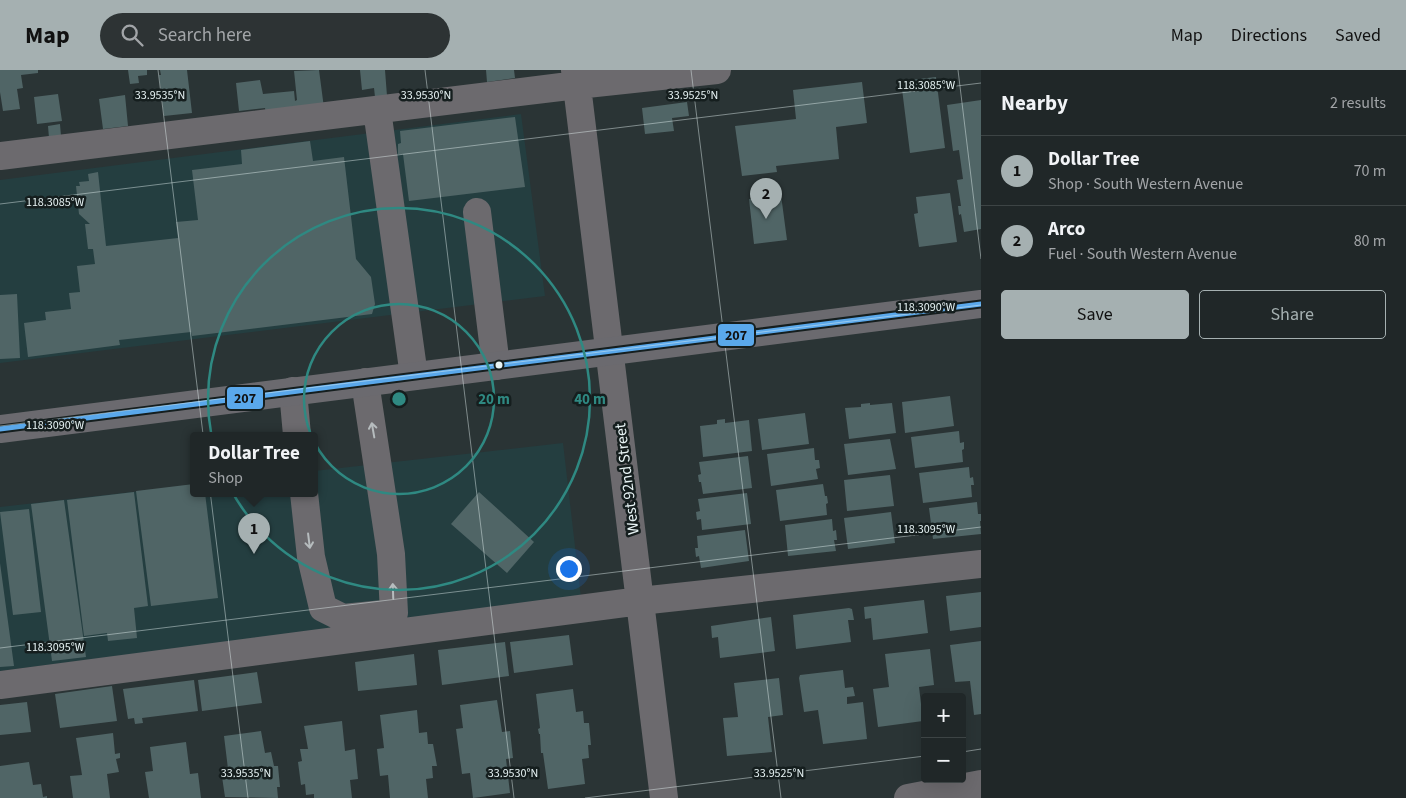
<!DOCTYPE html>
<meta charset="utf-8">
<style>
body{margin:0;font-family:"Source Sans 3",sans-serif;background:#2d3334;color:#f1f3f6}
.controls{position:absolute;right:15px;bottom:15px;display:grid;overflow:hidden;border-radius:5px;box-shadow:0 5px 20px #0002}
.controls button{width:45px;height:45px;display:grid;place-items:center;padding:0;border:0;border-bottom:1px solid #3d4445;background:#202728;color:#f1f3f6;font:25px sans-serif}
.you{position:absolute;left:568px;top:498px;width:18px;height:18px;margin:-12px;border:4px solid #fff;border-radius:50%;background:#1a73e8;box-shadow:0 0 0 8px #1a73e833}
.badge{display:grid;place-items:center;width:32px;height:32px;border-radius:50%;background:#a5b0b1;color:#111;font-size:16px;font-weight:700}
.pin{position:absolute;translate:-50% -41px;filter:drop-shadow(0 1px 2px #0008)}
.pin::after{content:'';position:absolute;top:26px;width:18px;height:15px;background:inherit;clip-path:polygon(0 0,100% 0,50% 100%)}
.popup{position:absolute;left:190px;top:362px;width:128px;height:65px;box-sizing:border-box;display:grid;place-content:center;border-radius:5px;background:#202728;filter:drop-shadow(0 1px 4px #0005);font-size:16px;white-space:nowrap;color:#a2a5a8}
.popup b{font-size:19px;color:#f1f3f6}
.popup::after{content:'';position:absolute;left:50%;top:100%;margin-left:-10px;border:10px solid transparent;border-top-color:#202728}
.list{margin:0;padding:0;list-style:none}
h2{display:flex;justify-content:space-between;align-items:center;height:65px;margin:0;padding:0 20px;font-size:21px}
h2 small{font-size:16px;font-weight:400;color:#a2a5a8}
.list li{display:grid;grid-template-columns:32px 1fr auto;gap:15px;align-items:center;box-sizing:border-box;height:70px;padding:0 20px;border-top:1px solid #3d4445}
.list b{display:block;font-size:19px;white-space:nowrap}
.list p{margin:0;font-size:16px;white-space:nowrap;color:#a2a5a8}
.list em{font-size:16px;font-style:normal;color:#a2a5a8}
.actions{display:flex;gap:10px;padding:15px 20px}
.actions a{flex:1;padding:11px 0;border:1px solid #a5b0b1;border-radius:5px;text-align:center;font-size:18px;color:#a5b0b1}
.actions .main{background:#a5b0b1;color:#111}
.icon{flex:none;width:28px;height:28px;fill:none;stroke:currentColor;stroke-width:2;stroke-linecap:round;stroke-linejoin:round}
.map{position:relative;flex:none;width:981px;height:728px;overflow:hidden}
header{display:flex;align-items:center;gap:30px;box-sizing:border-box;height:70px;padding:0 25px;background:#a5b0b1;color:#111}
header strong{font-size:24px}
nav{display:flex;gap:28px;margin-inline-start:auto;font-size:18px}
.search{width:350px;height:45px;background:#2d3334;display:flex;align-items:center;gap:12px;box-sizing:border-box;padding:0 18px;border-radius:28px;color:#a2a5a8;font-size:19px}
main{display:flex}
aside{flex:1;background:#202728}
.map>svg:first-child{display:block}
</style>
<header>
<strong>Map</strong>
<div class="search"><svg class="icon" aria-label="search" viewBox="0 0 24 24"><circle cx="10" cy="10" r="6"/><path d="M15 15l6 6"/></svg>Search here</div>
<nav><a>Map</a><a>Directions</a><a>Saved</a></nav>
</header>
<main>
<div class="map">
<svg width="981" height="728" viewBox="0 0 981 728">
<rect width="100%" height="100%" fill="#2a3435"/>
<path fill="#243e40" d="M521 44 545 226 0 293V110Z
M563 373 581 528 0 601V437L194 415V423H314V401Z"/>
<path fill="#506566" d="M0 0H38V3L21 5 23 18 17 19 20 39 3 41 0 22Z
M128 0H147V5L138 6 139 13 130 14Z
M160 0H187L192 43 164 46 159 5H161Z
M319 0 324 38 266 45 265 38 239 41 236 13 260 10 263 24 294 21 295 31 297 30 294 1Z
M360 0H385L387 26 375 27 374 18 362 20Z
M486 0H514L515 8 487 12Z
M936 7 945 78 910 83 901 11Z
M862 12 867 53 836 57 839 89 776 96 777 102 742 106 735 56 796 49 793 20Z
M58 24 62 51 37 54 34 27Z
M125 25 128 56 103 59 99 29Z
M981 30V159L964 162 961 144 959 145 958 136H961L957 110 963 109 959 80 953 81 947 35Z
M687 32 689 46 672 48 674 61 645 64 642 38Z
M515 47 525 117 409 131 403 84H398V74L401 73 400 61Z
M60 54 61 66 49 68 48 56Z
M310 71 313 91 344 87 356 189 371 207 375 234 372 244 192 266 191 262 119 270 120 275 28 287 24 253 46 250 45 242 71 239 69 223 80 222 77 196 95 194 93 179H88L85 154H90L79 144 76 116H80L79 112 89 111 88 104 98 102 106 176 178 168 176 152 198 150 192 100 242 94 241 80Z
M950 123 957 172 919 177 914 144 918 143 916 127Z
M781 125 787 170 754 174 749 129Z
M17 224 20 288 0 289V225Z
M950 326 954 356 905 363 902 332Z
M870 333V335L892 333 896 363 849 369 845 338 861 337V334Z
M805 343 809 374 762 380 758 349Z
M725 349V353L749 350 752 381 703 387 700 356 717 354V350Z
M959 361 960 373 964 372V379L962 380 963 392 915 398 911 367Z
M890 369 896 399 848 405 844 374Z
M814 378 815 390H819L820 398 816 399 818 409 771 416 767 384Z
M748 386 752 418 703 424 701 412H699L698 405 701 404 699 392Z
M969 397 970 408 973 407 974 415H971L972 427 923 433 919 403Z
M890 405 894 436 847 441 844 410Z
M194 414V423H205L218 528 151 536 136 421Z
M823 414 825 426H827L828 433 826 434 827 445 780 451 776 420Z
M134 422 148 536 134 538 137 568 108 571 107 563 84 566 67 430Z
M479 422 534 472 507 503 451 454Z
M747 423 751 454 702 460 701 449 697 450 696 442 700 441 698 429Z
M64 430 86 587 52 591 31 434Z
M977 432 978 444H981V451H980L981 464 933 469 929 438Z
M29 439 41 542 13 545 0 442Z
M891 442 895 473 848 479 844 448Z
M832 449 833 461 836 460 837 470H834L836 481 788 486 785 455Z
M745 460 749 491 701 498 699 486 696 487 695 478H698L697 466Z
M0 493 14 596 0 597Z
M981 522V557L950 561 946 526Z
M924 530 928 563 873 570 871 548 865 549 864 537Z
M849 538 852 539 854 550H848L851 572 796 579 793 545Z
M771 547 775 581 720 588 718 567 712 568 711 556Z
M569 565 573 595 514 603 510 572Z
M981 571V644L974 645 970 611 955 612 950 575Z
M505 572 509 606 442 615 438 580Z
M930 579 934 615 919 617 923 651 878 657 873 619 889 617 885 584Z
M414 584 417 615 358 621 355 592Z
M843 600 845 618 853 617 855 626 847 627V634L863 632 867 669 823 674 818 640 804 642 799 608 800 605Z
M257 602 262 633 202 641 198 610Z
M779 608 783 645 768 647 772 682 727 686 723 648 738 647 734 613Z
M194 610 198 641 142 648 143 653 135 654 134 648 128 649 123 619Z
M112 616 117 651 60 658 55 624Z
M573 619 576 642 583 641 584 653H589L591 675H588L589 688 582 689 585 714 548 719 543 683H541L540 664H539L538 659 540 658 536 624Z
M497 630 502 662 510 661 513 688 506 689 510 723 473 728 470 703 462 704 456 659 463 658 460 635Z
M27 632 31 662 0 665V635Z
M417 640 419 663 427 662 428 674H433L437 696H432L433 708 426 709 428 728H390L388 705 380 706 377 679 384 678 380 645Z
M342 651 345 681 355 679 358 709 350 710 352 728H314V724L306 725 305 714 301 715 298 692 302 691 300 679H308L304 656Z
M261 661 265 683 271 682 274 696H278L280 717H277L278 728 225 727 221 700 228 699 224 666Z
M113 663 115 684 120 683V688L116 689 119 702 107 704 110 728H73L70 706 82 705 76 668Z
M186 672 190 704 198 703 201 728H149L145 702 153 701 150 677Z
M29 692 33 715 41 714 43 727 47 726V728H0V696Z"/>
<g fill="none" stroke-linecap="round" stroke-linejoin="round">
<path stroke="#6c6a6e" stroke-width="28" d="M575 0 664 728
M377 40 414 306
M0 86 577 15 717 0
M477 142 496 296
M293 321 297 365
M304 423 311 487 323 538 343 548 394 543 391 484 365 312
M0 615 640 531 981 494
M908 728 981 714"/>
<path stroke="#6b6a6f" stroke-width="28" d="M0 359 981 234"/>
<g stroke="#151e1e" stroke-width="9">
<path id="bus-1" d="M0 359 981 234"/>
</g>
<use href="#bus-1" stroke="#5aa8eb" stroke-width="5"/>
</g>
<defs><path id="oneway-shaft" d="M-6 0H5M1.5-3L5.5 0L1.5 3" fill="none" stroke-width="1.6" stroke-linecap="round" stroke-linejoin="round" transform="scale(1.25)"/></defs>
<g stroke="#b6bcbe">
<use href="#oneway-shaft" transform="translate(373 360) rotate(-100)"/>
<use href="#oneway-shaft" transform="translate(309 471) rotate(83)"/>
<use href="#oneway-shaft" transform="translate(393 521) rotate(-92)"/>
</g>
<path fill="none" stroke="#e7f3f4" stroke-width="1" stroke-opacity="0.45" d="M158 0 248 728M425 0 514 728M691 0 781 728M958 0 981 189M0 134 981 13M0 356 981 235M0 578 981 457M962 682 981 679M585 728 925 686"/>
<g fill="none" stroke="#2f8982" stroke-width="2.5">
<circle cx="399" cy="329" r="95"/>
<circle cx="399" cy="329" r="191"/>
</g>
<circle fill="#e7f3f4" stroke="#151e1e" stroke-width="2" cx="499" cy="295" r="4.5"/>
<g text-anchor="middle" stroke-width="5" stroke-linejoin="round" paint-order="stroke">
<g font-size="16" fill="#e7f3f4" stroke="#151e1e">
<text transform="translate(626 409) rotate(-97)" y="6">West 92nd Street</text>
</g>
</g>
<g font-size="12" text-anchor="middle" fill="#e7f3f4" stroke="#151e1e" stroke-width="5" stroke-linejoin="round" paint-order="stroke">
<text x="926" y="19">118.3085°W</text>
<text x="160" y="29">33.9535°N</text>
<text x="426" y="29">33.9530°N</text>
<text x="693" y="29">33.9525°N</text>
<text x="55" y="136">118.3085°W</text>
<text x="926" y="241">118.3090°W</text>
<text x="55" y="359">118.3090°W</text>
<text x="926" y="463">118.3095°W</text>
<text x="55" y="581">118.3095°W</text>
<text x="246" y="707">33.9535°N</text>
<text x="513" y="707">33.9530°N</text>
<text x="779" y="707">33.9525°N</text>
</g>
<circle cx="399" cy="329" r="8" fill="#2f8982" stroke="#151e1e" stroke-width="2.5"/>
<g font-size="15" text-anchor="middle" font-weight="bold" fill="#2f8982" stroke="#151e1e" stroke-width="5" stroke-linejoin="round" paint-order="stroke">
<text x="494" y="334">20 m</text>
<text x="590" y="334">40 m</text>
</g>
<g stroke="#151e1e" stroke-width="2">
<rect x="717" y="253" width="38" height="24" rx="5" fill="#5aa8eb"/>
<rect x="226" y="316" width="38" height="24" rx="5" fill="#5aa8eb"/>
</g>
<g font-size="14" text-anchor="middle" font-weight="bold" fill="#111">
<text x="736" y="270">207</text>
<text x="245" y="333">207</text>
</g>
</svg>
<div class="controls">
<button>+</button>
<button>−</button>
</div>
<div class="you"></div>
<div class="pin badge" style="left:254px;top:484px">1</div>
<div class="popup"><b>Dollar Tree</b>Shop</div>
<div class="pin badge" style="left:766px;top:149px">2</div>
</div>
<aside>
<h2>Nearby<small>2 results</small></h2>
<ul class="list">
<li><span class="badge">1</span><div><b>Dollar Tree</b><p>Shop · South Western Avenue</p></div><em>70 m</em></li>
<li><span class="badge">2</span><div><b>Arco</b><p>Fuel · South Western Avenue</p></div><em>80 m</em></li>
</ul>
<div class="actions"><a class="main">Save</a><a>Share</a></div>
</aside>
</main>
